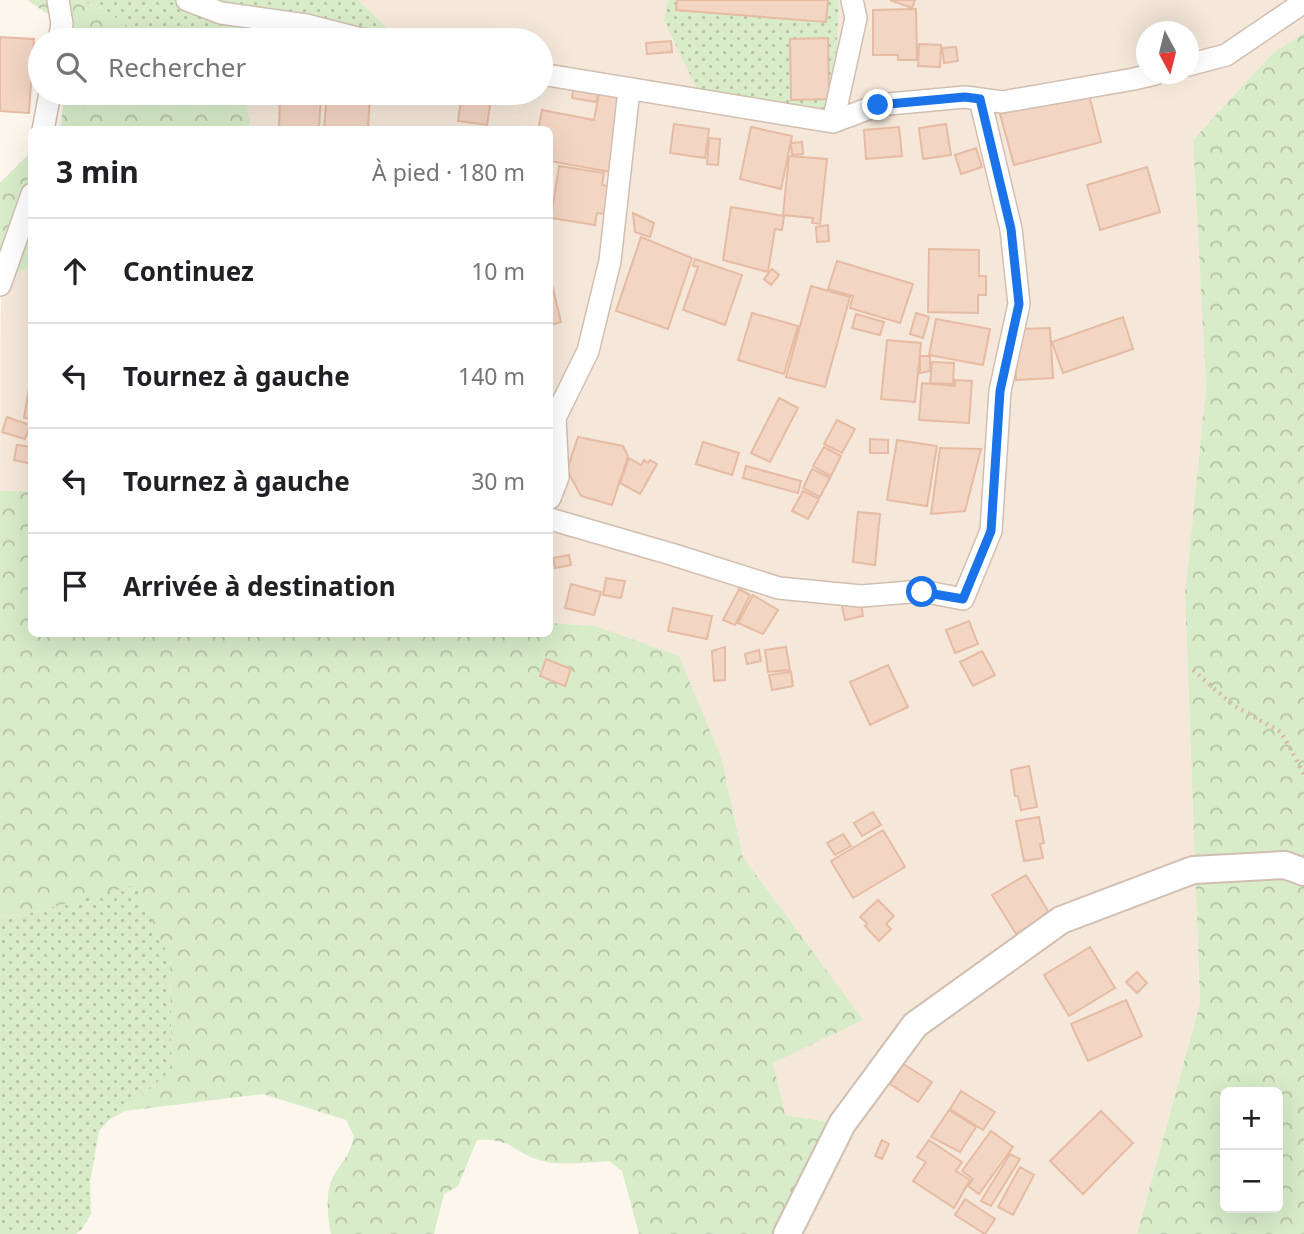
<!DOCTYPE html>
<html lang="fr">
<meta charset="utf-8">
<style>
body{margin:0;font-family:"Noto Sans",sans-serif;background:#f6f6f6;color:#202124}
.controls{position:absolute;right:21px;bottom:21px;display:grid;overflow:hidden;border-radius:10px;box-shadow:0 7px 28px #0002}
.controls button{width:63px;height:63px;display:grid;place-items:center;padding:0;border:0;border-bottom:2px solid #e0e0e0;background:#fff;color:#202124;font:35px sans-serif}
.compass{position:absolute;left:1136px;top:21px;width:63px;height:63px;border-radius:50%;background:#fff;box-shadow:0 7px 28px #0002;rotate:173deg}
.stop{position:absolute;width:21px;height:21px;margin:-16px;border:5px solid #1a73e8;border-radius:50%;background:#fff}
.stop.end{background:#1a73e8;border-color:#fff;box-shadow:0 2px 7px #0008}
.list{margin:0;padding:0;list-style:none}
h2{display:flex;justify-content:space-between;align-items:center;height:91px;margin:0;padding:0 28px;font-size:30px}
h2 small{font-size:23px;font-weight:400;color:#757577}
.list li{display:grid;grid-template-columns:46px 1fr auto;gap:21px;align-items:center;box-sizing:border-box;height:105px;padding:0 28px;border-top:2px solid #e0e0e0}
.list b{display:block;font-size:26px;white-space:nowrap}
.list em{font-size:23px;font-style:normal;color:#757577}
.icon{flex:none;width:38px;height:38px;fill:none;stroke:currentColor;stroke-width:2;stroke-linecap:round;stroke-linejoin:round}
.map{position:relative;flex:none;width:1304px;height:1234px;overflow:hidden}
.search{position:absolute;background:#fff;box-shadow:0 7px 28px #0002;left:28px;top:28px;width:525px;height:77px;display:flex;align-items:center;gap:18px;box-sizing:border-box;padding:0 24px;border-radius:38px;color:#757577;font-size:26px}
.panel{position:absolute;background:#fff;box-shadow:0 7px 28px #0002;left:28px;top:126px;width:525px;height:511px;border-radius:10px}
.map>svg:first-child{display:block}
</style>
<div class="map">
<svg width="1304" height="1234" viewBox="0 0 1304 1234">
<defs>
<pattern id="grass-dots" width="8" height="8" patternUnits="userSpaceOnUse" patternTransform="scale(1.75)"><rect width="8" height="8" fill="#d8ecc9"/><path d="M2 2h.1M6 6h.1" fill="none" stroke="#b4c2a5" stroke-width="1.8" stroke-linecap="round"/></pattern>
<pattern id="forest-crowns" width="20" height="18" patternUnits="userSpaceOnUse" patternTransform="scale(1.75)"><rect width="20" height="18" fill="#d8ecc9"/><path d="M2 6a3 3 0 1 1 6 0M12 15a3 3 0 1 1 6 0" fill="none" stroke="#b4c2a5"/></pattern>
</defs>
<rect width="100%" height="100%" fill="#fdf6ec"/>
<path fill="#f5e8da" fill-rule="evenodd" d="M358 0H1304V33L1273 53 1193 140 1206 388 1185 594 1200 1003 1137 1234H787L841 1124 784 1115 773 1063 862 1020 743 857 722 760 595 626 550 623V130L250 129 246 93H541V40H400ZM1146 32H1188V74H1146Z
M31 266V491H0L1 281Z"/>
<path fill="url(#grass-dots)" d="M80 0H358L400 40H365L306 25 276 40H149L104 10Z
M668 0H839L833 122 703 102 664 20Z
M135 884 170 958 172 1069 125 1111 110 1119 99 1131 90 1182 91 1214 82 1229 76 1234H0V916L24 915Z"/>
<path fill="url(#forest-crowns)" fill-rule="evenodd" d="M27 0H80L104 10 149 40H71L72 30Z
M1304 33V1234H1137L1200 1003 1185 594 1206 388 1193 140 1273 53ZM1225 1092H1278V1208H1225Z
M64 93H246L250 129H55L61 124Z
M31 152V266L1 281 0 293V183Z
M0 491H31L32 634H550V623L595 626 679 656 722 760 743 857 863 1020 773 1063 785 1115 842 1124 787 1234H639L622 1171 609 1161C588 1162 564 1166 543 1161 515 1155 513 1137 477 1140L458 1186 444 1194 434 1234H331C328 1219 325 1194 332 1179 341 1161 349 1159 354 1136L346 1120 263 1094 125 1111 172 1069 170 959 135 885 24 915 0 916Z"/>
<path fill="#f3d5c3" stroke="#e6bba3" stroke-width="2" d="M677 0H828L826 22 676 10Z
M890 0H915L912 8Z
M916 9 917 60H898V55H873V10Z
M0 37 34 39 29 113 0 111Z
M828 38 829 99 791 100 790 39Z
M671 41 672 52 647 54 646 43Z
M919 44 941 45 940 67 918 66Z
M956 47 958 61 944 63 942 48Z
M574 84 599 89 596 102 572 98Z
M600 88 626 93 611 172 550 161V130H538L542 110 594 120Z
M1088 91 1101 142 1014 165 1000 114Z
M280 93H321L319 130H279Z
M327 93H376L370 94 368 130 324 129Z
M462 93H492L487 125 458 121Z
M674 124 709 129 705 158 670 153Z
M946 124 951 155 923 159 919 128Z
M751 127 792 136 781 189 740 179Z
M899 127 902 156 866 159 864 130Z
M709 138 720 139 718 165 707 164Z
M802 142 803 154 792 155 791 143Z
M976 148 982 167 961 174 955 155Z
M789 156 827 159 820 224 812 223 813 218 783 215Z
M559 166 604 173 602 185 609 186 605 214 597 213 595 225 551 218Z
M1147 167 1160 212 1100 230 1087 185Z
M731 207 784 216 782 230 775 229 768 272 723 260Z
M633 213 654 223 650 237 635 232Z
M828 225 829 241 817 242 816 227Z
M641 237 692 258 668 329 616 311Z
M929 249 979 250V276H986V295H978V313L928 312Z
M695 259 742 275 725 325 683 310 698 267 693 266Z
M837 261 913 284 900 323 850 308 853 296 828 289Z
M772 269 779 275 771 285 764 279Z
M550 276 561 322 550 325Z
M811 286 850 297 825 387 786 377Z
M752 313 798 326 784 374 738 360Z
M916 313 929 317 923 338 910 334Z
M856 314 884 322 880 335 852 328Z
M1123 317 1133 349 1063 373 1052 342Z
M936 319 990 329 983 365 929 355Z
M1050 328 1053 378 1016 380 1014 329Z
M887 340 921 343 915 402 881 399Z
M920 356H930V371L920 373Z
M932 362 954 363 953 384 930 383Z
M31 376H32V419L24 418Z
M955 380 972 381 969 423 919 420 922 383 955 386Z
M779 398 798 408 770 462 751 453Z
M7 417 30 425 25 439 2 432Z
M837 420 855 429 842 453 824 444Z
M578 437 623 446 628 456 612 505 581 496 567 470Z
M870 439 888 440V453H870Z
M897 440 937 446 927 506 887 500Z
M703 442 739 453 732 475 696 464Z
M17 445 32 447V464L14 460Z
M824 447 841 456 831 476 813 466Z
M940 448 981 449 965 511 931 514Z
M629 458 641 465 644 460 648 463 650 460 657 464 640 494 620 483Z
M746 466 801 481 798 493 743 478Z
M812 469 830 478 820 497 803 488Z
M803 491 819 499 808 519 792 511Z
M858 512 880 514 875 565 853 562Z
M569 555 571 565 555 568 553 558Z
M606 578 625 581 621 598 603 595Z
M571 584 601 592 594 615 565 608Z
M739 589 750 595 735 625 723 620Z
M859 593 863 616 845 620 840 597Z
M753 595 778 610 763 634 738 623Z
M673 608 712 616 707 639 668 631Z
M969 621 978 644 955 653 946 630Z
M725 647V680L714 681 712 651Z
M786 647 790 670 768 672 765 650Z
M759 650 761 661 747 664 745 654Z
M982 651 995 675 973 686 960 662Z
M546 659 571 669 565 686 540 676Z
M888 665 908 707 870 725 850 682Z
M791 672 793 686 772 690 769 675Z
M1029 766 1037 807 1021 810 1018 796H1015L1011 770Z
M873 812 881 825 862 836 854 823Z
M1039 817 1044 843 1040 844 1043 858 1024 861 1016 821Z
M883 830 905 867 853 898 831 861Z
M843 834 851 846 835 855 827 843Z
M1026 875 1050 914 1016 934 992 895Z
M878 900 894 916 886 924 891 929 879 941 865 926 867 923 860 917Z
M1090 947 1115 988 1069 1016 1044 975Z
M1137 972 1147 983 1137 993 1126 982Z
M1126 1000 1142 1036 1088 1061 1071 1024Z
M903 1064 932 1082 918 1102 890 1084Z
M961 1091 995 1112 983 1130 950 1109Z
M949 1110 976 1127 960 1152 931 1137Z
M1101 1111 1133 1143 1083 1194 1050 1161Z
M991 1131 1013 1147 979 1194 968 1186 973 1179 962 1171Z
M882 1140 889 1144 882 1159 875 1156Z
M929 1140 962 1162 956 1171 970 1180 954 1208 913 1181 926 1162 917 1157Z
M1010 1154 1020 1159 991 1206 981 1201Z
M1020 1167 1034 1175 1013 1215 998 1207Z
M965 1199 995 1219 985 1234 955 1215Z"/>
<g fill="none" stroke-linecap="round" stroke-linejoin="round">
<g stroke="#d1beb0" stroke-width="24">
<path id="minor" d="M58 0 62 24 59 40
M187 0 221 13 306 25 365 40
M1188 65 1226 55 1304 2
M541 74 833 122 878 105 965 97 1002 102 1134 79 1155 74
M833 122 856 18 852 0
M43 130 50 93
M0 285 32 194
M550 498 558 477 555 418 588 351 610 261 629 90
M550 519 671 554 779 588 861 596 922 591 963 599 991 531 1000 391 1019 304 1011 229 980 99"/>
</g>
<g stroke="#d1beb0" stroke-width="30">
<path id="tertiary" d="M787 1234 842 1124 915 1025 1061 920 1193 870 1285 865 1304 872"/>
</g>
<path stroke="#d9b8a5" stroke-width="4.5" stroke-dasharray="2 5" stroke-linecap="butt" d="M1193 670 1233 705 1281 732 1304 774"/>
<use href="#minor" stroke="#fff" stroke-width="21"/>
<use href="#tertiary" stroke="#fff" stroke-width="26"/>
</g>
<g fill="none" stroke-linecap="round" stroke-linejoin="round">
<path stroke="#1a73e8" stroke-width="9" d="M878 105 965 97 980 99 1011 229 1019 304 1000 391 991 531 963 599 922 592"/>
</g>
</svg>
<div class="controls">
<button>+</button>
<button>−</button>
</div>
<svg class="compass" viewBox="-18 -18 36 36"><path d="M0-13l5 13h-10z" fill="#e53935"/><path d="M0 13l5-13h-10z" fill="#757577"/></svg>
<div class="stop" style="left:922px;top:592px"></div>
<div class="stop end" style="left:878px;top:105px"></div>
<div class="search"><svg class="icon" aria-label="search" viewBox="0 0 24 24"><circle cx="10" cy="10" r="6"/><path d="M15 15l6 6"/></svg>Rechercher</div>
<section class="panel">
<h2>3 min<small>À pied · 180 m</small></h2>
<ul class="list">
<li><svg class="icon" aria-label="ahead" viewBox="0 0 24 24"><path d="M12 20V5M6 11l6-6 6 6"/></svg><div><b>Continuez</b></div><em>10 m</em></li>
<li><svg class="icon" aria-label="left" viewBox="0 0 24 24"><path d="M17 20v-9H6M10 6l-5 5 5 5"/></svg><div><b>Tournez à gauche</b></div><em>140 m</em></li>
<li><svg class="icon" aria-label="left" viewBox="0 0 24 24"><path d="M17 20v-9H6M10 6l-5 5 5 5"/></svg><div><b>Tournez à gauche</b></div><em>30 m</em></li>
<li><svg class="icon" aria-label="arrive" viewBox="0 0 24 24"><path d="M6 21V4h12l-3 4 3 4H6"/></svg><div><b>Arrivée à destination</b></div></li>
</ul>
</section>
</div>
